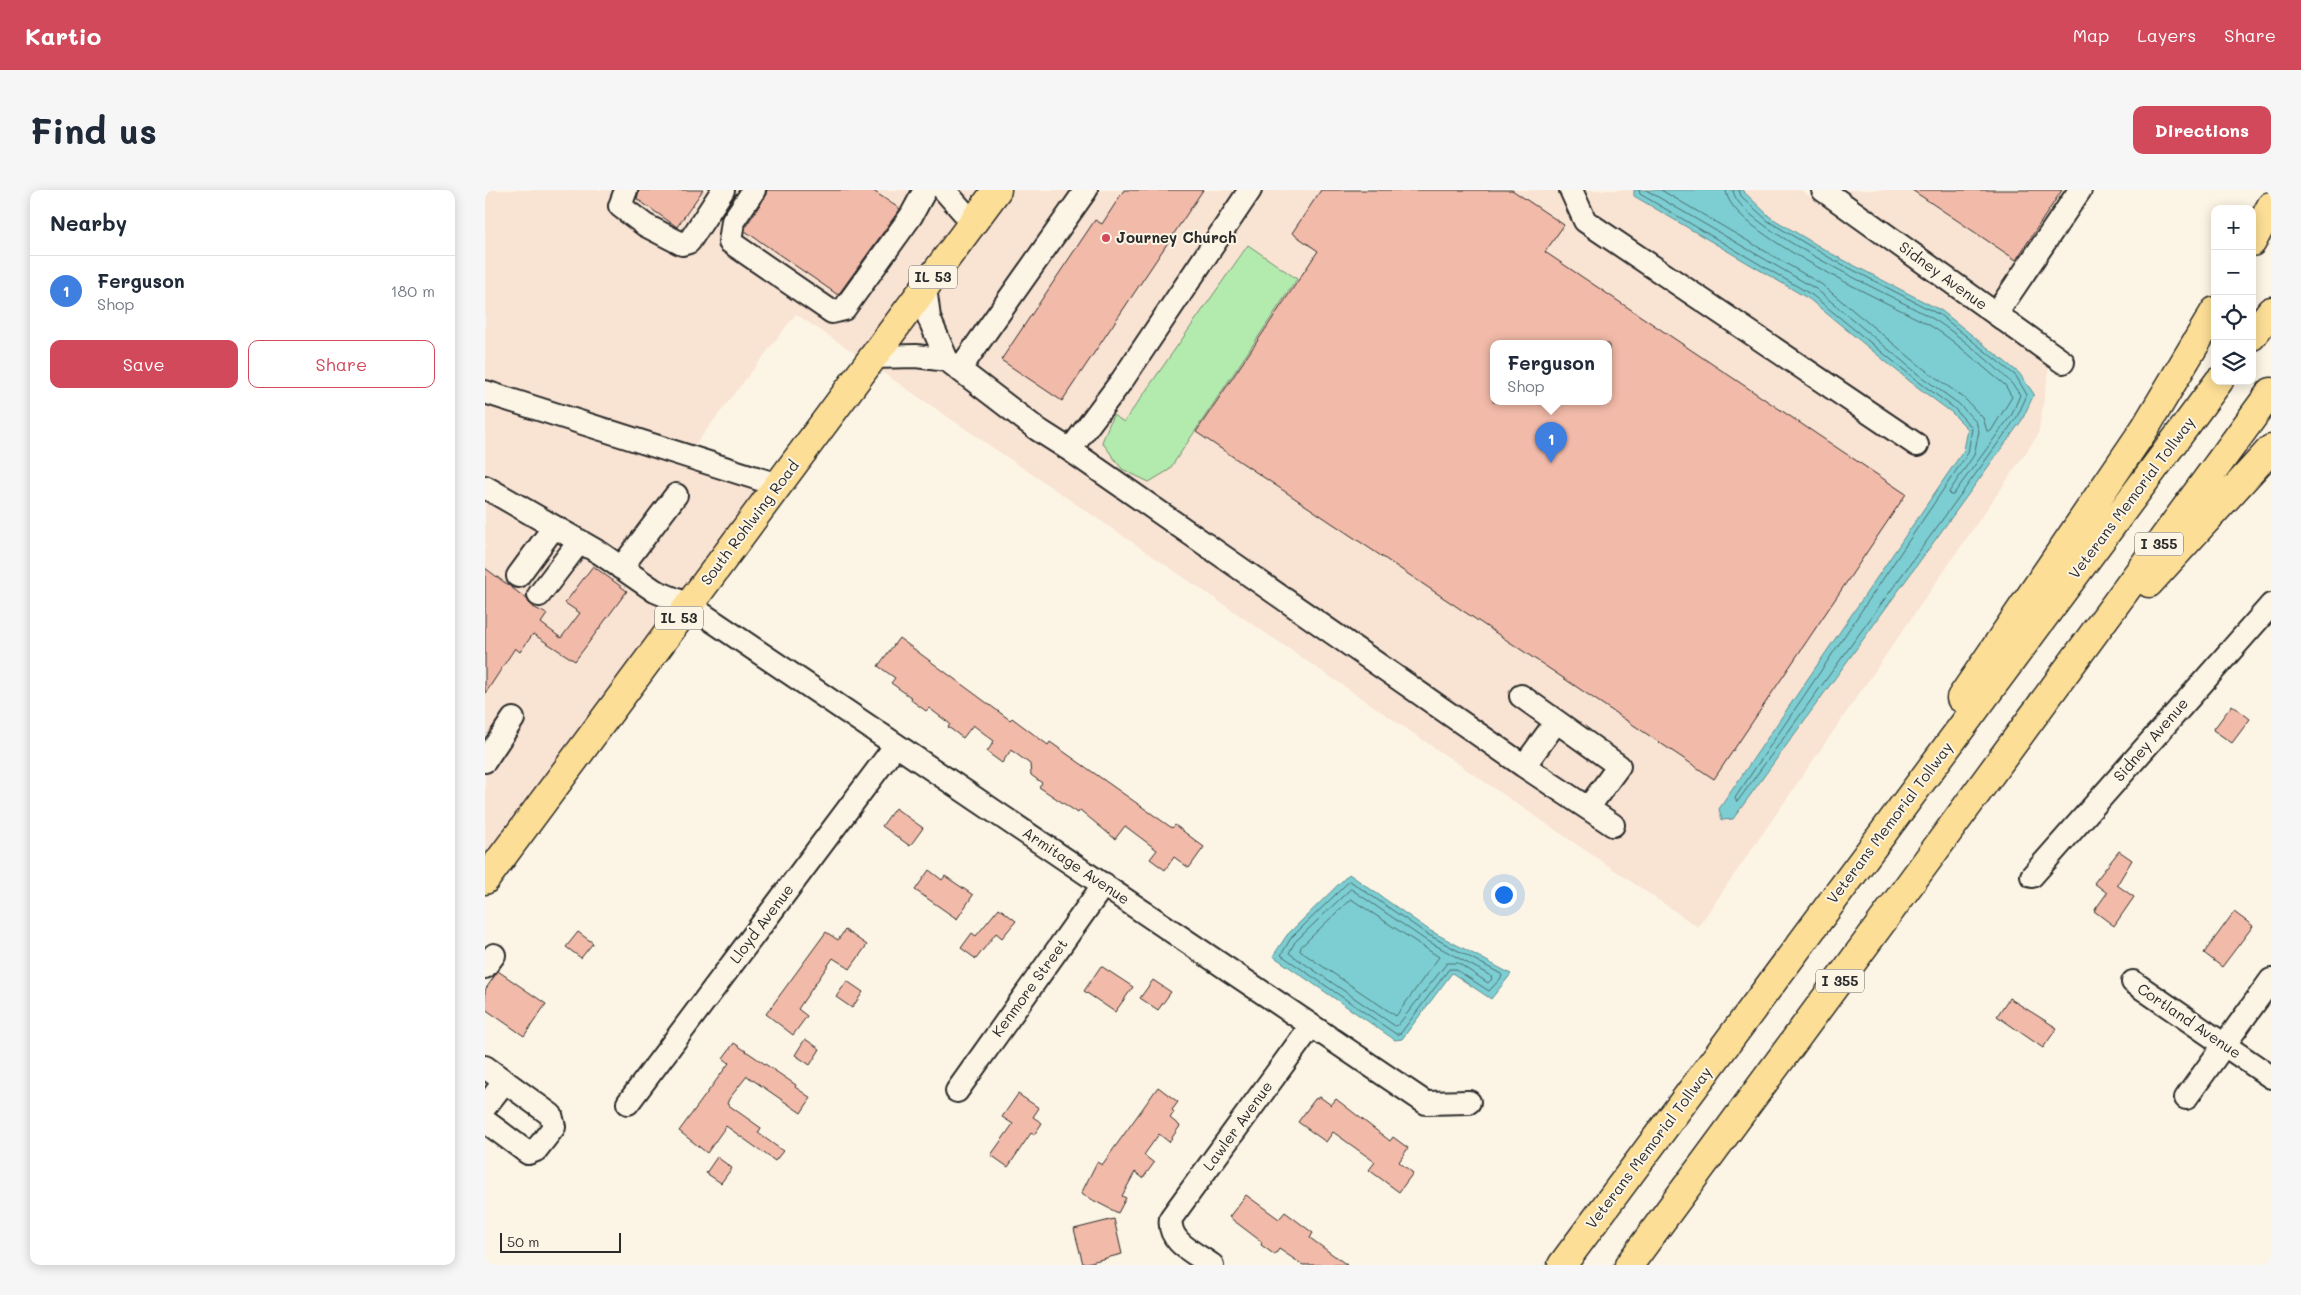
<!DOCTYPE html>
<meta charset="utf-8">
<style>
body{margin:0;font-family:Mali,sans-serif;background:#f6f6f7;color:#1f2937}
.controls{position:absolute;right:15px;top:15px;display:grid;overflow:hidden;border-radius:10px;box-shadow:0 2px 12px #0003}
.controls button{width:45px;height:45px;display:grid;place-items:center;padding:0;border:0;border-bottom:1px solid #e0e1e3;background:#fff;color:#1f2937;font:25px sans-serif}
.scale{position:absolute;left:15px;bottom:12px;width:121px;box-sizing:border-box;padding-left:5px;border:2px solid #2b2b2b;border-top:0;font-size:14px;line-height:18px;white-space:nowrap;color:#2b2b2b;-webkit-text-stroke:4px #fcf5e5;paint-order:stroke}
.you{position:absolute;left:1018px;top:704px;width:18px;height:18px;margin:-12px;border:4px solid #fff;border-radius:50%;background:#1a73e8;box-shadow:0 0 0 8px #1a73e833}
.badge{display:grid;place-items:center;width:32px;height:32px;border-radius:50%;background:#d1495b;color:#fff;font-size:16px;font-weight:700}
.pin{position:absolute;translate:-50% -41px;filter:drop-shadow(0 1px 2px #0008)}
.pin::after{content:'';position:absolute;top:26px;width:18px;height:15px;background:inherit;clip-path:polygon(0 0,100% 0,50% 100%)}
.popup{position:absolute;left:1005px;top:150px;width:122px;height:65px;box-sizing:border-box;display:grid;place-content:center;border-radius:10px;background:#fff;filter:drop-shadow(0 1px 4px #0005);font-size:16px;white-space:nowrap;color:#747a83}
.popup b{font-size:19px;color:#1f2937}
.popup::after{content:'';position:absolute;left:50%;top:100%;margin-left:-10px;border:10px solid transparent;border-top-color:#fff}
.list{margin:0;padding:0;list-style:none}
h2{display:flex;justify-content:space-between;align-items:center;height:65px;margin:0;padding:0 20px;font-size:21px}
h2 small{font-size:16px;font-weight:400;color:#747a83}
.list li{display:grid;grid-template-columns:32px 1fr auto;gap:15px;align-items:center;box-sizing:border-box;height:70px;padding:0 20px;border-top:1px solid #e0e1e3}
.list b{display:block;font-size:19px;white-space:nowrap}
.list p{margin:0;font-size:16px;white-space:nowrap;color:#747a83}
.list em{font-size:16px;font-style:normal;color:#747a83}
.actions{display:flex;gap:10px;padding:15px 20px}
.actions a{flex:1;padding:11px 0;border:1px solid #d1495b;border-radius:10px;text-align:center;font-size:18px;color:#d1495b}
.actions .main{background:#d1495b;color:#fff}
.icon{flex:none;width:28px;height:28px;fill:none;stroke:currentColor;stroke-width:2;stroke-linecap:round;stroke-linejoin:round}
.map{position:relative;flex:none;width:1786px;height:1075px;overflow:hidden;border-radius:10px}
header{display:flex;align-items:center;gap:30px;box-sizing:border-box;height:70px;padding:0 25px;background:#d1495b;color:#fff}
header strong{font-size:24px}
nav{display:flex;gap:28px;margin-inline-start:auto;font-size:18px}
.intro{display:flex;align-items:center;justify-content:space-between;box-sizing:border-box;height:120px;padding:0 30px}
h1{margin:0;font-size:35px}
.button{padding:12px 22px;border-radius:10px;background:#d1495b;color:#fff;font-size:18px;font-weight:700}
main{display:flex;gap:30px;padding:0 30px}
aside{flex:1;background:#fff;border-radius:10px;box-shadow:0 2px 12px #0003}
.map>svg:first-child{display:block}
</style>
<header>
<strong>Kartio</strong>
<nav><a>Map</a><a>Layers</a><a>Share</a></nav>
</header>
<div class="intro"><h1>Find us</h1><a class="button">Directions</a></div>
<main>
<aside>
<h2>Nearby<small></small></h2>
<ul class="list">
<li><span class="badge" style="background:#3f7fe0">1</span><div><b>Ferguson</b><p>Shop</p></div><em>180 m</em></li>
</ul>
<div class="actions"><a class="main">Save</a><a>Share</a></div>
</aside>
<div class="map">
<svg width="1786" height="1075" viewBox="0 0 1786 1075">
<rect width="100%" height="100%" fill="#fcf5e5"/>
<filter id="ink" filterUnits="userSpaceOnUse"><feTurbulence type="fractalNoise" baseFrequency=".02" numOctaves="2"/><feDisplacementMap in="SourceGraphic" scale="10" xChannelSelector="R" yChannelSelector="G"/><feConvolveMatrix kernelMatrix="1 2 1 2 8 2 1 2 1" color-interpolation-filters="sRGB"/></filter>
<g filter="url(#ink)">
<path fill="#f9e3d3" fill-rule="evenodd" d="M0 0H494L374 166 311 124 193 277 275 301 0 673Z
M524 0H1316L1564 178 1553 245 1213 737 391 178ZM1008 154H1124V212H1008Z
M1350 0H1605L1522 121Z"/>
<path fill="#b3ebae" stroke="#6f8b6c" d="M763 55 812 89 684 280 664 292 637 279 617 252 628 225 639 232Z"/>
<path fill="#7cced2" stroke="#5c8d8f" d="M1149 0H1257L1285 27 1347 64 1457 121 1534 183 1549 204 1537 230 1248 629 1237 630 1234 619 1479 260 1483 239 1466 222 1427 193 1324 109 1149 6Z
M864 684 944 740 1026 784 1006 809 967 783 917 849 910 850 788 766 802 745Z"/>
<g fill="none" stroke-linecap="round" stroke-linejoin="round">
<path stroke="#4b6c6e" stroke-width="1" d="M1154 0 1155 4 1327 105 1430 189 1469 218 1487 238 1483 263 1250 608 1252 612 1532 227 1542 205 1531 186 1455 125 1345 68 1283 31 1256 6 1254 0
M1161 0 1331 99 1434 185 1474 214 1491 232 1494 241 1489 265 1464 302 1465 305H1468L1527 224 1535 205C1525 186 1471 143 1450 130 1416 109 1250 36 1248 0
M1176 0 1336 94 1439 179 1479 208 1498 228 1502 241H1506L1527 207 1520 195C1496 176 1472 152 1446 136 1408 114 1242 42 1241 0
M865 691 942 744 1016 784 1017 787 1004 801 970 779H964L915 844H911L796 765 806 748Z
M866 699 939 749 1006 786 1007 789 1003 793 973 773H962L913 835 910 836 804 763 810 752Z
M866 709 954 767 911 826 815 761 816 757Z"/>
</g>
<path fill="#f2baa8" stroke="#2b2b2b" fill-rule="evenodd" d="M154 0H218L192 37 152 9Z
M282 0H387L415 19 353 105 260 41 261 36 280 7Z
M639 0H718L577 211 516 170 610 30 617 34Z
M836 0H1027L1079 35 1060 62 1421 304 1229 589 711 242 833 61 807 43ZM1008 154H1124V212H1008Z
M1427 0H1577L1531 70Z
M108 376 142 401 90 471 48 444 35 462 30 458 0 504V378L42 409 46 416 62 424 56 433 76 448 95 423 80 413Z
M414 448 525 530 527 528 563 555 565 552 687 638 690 635 719 657 704 678 689 667 680 680 665 669 672 660 640 636 630 649 595 620 593 623 554 597 557 593 546 585 545 574 526 560 517 573 502 562 509 551 488 535 478 548 463 537 465 534 444 518 441 521 426 510 427 508 406 493 410 488 393 476Z
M1747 515 1765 529 1747 553 1728 540Z
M410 618 438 638 425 656 397 636Z
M1634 661 1647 670 1632 695 1649 707 1629 736 1609 721 1622 703 1609 693Z
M444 680 457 690 460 686 488 705 472 729 430 700Z
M514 718 531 731 517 748 511 743 491 769 476 758 487 743 491 746Z
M1749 722 1768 736 1737 777 1719 763Z
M360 740 382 755 365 779 348 768 313 819 322 826 308 845 281 824 341 742 353 750Z
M93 742 108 753 96 768 81 757Z
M616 776 648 797 630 822 599 801Z
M13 781 61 814 39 846 0 819V800Z
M668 790 686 802 673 820 655 808Z
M362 791 378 802 367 818 351 807Z
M1524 808 1572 838 1558 858 1512 826Z
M320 849 335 859 325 875 310 865Z
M249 853 311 895 310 897 326 908 316 923 262 886 244 909 242 914 276 938 273 943 298 961 290 971 241 936 222 963 194 941 244 873 238 868Z
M673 897 693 912 687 920 689 922 685 928 695 936 684 952 674 944 659 965 669 973 658 988 650 982 637 1006 641 1008 633 1023 596 1004 612 972 617 975Z
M533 904 554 918 548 927 557 933 549 945 546 943 523 977 506 965 528 934 517 927Z
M835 907 846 915 851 909 905 951 908 947 923 958 914 972 928 983 914 1002 884 980 890 972 848 942 841 952 813 932 830 909Z
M232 967 247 978 236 993 221 983Z
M761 1005 794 1029 800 1022 828 1043 825 1048 862 1075H818L794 1059 790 1065 776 1055 777 1052 744 1027Z
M629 1029 637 1064 598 1074 589 1039Z"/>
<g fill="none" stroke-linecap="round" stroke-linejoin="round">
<g stroke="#2b2b2b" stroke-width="26">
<path id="minor" d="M141 0 135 16 160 35 197 54 204 52 238 0
M269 0 248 31 245 52 347 122 359 119 426 26 440 0
M459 0 488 33
M1086 0 1100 31 1432 255
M1338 0 1578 172
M440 97 444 128 462 170
M1511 124 1595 0
M388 167 431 166 462 170 552 239 585 260 638 189 765 0
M474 180 601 0
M0 202 293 295
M585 260 1039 576 1128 635
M0 297 115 363 170 401 204 415 941 913 984 912
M136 378 191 305
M33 386 69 337
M54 405 95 351
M1036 506 1134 576 1103 618
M0 571 28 529
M1039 576 1071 532
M1547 686 1786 415
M0 777 9 765
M1648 792 1786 887
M0 877 66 925 69 937 51 960 43 963 0 931
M472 901 619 694
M1701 908 1786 790
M143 913 411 555
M0 917 20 891
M727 1075C710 1063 682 1052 686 1028L826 836"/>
</g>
<g stroke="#2b2b2b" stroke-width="31">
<path id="major" d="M0 690 512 0"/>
</g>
<g stroke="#2b2b2b" stroke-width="31">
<path id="highway" d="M1767 52 1786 16
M1767 146 1786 121
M1664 393 1786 259
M1476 508 1660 238 1730 121
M1077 1075 1734 191
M1144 1075C1360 785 1571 493 1786 202"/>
</g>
<use href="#minor" stroke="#fcf5e5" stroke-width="22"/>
<use href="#major" stroke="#fcde96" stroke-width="28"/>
<use href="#highway" stroke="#fcde96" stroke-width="28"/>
</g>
</g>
<circle fill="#d1495b" stroke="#fcf5e5" stroke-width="2" cx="621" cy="48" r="5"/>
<g text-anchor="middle" stroke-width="4" stroke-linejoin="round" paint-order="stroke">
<g fill="#fcf5e5" stroke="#6a6863" stroke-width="1">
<rect x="424" y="75.5" width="48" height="23" rx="4"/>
<rect x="1650" y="342.5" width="48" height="23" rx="4"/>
<rect x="170" y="416.5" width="48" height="23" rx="4"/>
<rect x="1331" y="779.5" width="48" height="23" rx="4"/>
</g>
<g font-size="14" font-weight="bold" fill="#2b2b2b">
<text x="448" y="92">IL 53</text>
<text x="1674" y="359">I 355</text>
<text x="194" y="433">IL 53</text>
<text x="1355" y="796">I 355</text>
</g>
<g font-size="15" font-weight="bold" fill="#2b2b2b" stroke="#fcf5e5" text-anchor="start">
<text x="631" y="53">Journey Church</text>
</g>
<g font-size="15" fill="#2b2b2b" stroke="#fcf5e5">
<text transform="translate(1458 86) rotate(36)" y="5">Sidney Avenue</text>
<text transform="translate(1647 308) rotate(-53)" y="5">Veterans Memorial Tollway</text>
<text transform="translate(265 333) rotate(-53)" y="5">South Rohlwing Road</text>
<text transform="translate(1666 550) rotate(-49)" y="5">Sidney Avenue</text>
<text transform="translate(1405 633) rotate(-53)" y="5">Veterans Memorial Tollway</text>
<text transform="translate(591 676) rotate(34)" y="5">Armitage Avenue</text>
<text transform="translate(277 734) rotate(-53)" y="5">Lloyd Avenue</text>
<text transform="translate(545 798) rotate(-54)" y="5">Kenmore Street</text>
<text transform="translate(1704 831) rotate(34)" y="5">Cortland Avenue</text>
<text transform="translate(753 936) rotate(-54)" y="5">Lawler Avenue</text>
<text transform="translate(1164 958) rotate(-53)" y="5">Veterans Memorial Tollway</text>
</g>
</g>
</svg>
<div class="controls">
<button>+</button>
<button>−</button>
<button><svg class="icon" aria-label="locate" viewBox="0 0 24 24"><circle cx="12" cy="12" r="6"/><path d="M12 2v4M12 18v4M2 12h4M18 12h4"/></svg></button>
<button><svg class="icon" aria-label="layers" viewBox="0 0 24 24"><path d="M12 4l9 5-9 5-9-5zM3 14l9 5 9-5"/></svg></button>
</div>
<div class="scale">50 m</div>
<div class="you"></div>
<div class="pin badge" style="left:1066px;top:273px;background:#3f7fe0">1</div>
<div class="popup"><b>Ferguson</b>Shop</div>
</div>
</main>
